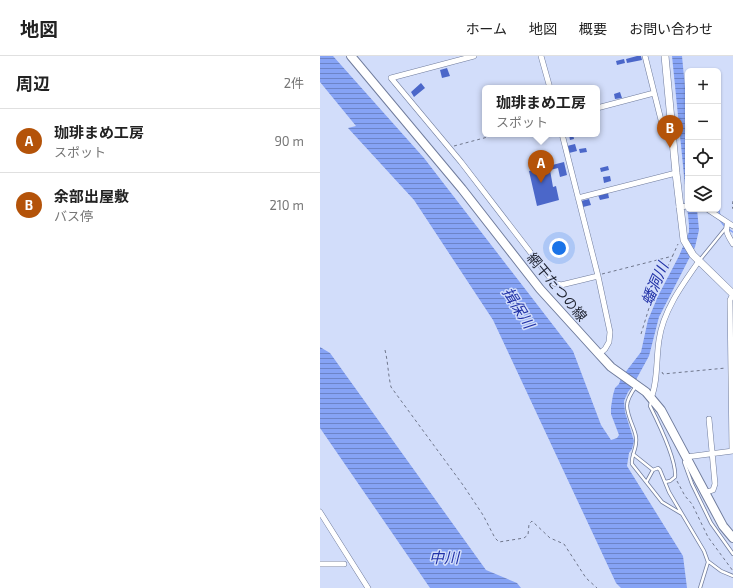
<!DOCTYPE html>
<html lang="ja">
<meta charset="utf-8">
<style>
body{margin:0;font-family:"Exo 2","Noto Sans JP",sans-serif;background:#f2f2f2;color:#222}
.controls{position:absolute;right:12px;top:12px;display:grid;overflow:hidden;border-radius:6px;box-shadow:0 1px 3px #0004}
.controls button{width:36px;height:36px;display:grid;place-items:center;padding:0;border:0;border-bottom:1px solid #e0e0e0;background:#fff;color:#222;font:20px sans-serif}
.you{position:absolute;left:239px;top:192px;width:14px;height:14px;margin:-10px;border:3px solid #fff;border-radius:50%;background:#1a73e8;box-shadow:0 0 0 6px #1a73e833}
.badge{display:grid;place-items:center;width:26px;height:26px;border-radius:50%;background:#b45309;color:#fff;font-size:13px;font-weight:700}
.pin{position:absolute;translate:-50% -33px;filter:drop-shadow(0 1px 2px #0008)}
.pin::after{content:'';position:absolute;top:21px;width:14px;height:12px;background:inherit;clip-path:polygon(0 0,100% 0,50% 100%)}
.popup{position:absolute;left:162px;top:29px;width:118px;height:52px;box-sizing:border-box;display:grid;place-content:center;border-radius:6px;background:#fff;filter:drop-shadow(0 1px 3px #0005);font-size:13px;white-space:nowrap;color:#767676}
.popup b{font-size:15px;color:#222}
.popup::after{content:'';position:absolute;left:50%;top:100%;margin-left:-8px;border:8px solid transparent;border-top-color:#fff}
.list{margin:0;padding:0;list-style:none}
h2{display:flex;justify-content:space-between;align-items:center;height:52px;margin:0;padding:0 16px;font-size:17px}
h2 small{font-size:13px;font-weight:400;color:#767676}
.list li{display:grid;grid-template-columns:26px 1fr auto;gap:12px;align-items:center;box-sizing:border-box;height:64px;padding:0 16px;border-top:1px solid #e0e0e0}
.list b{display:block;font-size:15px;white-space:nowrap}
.list p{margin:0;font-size:13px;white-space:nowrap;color:#767676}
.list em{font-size:13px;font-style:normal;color:#767676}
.icon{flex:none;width:22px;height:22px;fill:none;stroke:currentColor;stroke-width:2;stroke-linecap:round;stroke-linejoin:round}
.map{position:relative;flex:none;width:413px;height:532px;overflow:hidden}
header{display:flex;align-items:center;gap:24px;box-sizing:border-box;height:56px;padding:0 20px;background:#fff;border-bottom:1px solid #e0e0e0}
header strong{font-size:19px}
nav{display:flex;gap:22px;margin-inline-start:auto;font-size:14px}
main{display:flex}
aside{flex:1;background:#fff}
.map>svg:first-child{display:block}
</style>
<header>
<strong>地図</strong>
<nav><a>ホーム</a><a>地図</a><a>概要</a><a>お問い合わせ</a></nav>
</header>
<main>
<aside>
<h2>周辺<small>2件</small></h2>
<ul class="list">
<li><span class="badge">A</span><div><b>珈琲まめ工房</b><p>スポット</p></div><em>90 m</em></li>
<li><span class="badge">B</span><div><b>余部出屋敷</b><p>バス停</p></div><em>210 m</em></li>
</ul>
</aside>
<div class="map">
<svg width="413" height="532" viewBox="0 0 413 532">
<defs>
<pattern id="water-rules" width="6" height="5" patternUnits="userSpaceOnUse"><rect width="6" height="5" fill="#86a3f5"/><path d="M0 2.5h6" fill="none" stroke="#6d84c7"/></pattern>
</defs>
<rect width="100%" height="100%" fill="#d2ddfa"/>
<path fill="url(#water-rules)" d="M0 0H13L104 102 253 295 281 369 291 384 297 382 299 379 291 358V351L293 339 295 332 299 328 301 322 321 296 328 264 338 240 359 200 369 176V169L352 0H362L366 42H368V153H377L379 174 375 191 339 261 329 300 312 331 308 336 304 345 305 356 314 385 312 393 309 397 307 410 363 500 367 532H301L296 527 173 264 94 144 28 72 36 70 0 26Z
M0 291 10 297 166 514 197 527 201 532H110L0 372Z"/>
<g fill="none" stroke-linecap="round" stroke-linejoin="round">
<path stroke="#86a3f5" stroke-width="1.5" d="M398 150 400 160
M400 164 405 171
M408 173 413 176"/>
</g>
<path fill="#4b67c9" d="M317 0H321L322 4 307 7 306 3Z
M304 3 305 7 297 9 296 5Z
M127 12 130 20 122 22 120 14Z
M101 27 105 32 94 41 91 36Z
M300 36 302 42 295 43 294 38Z
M244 78H253L254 83 250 84 249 79 244 81Z
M255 88 257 95 249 97 247 90Z
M266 92 267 96 260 97 259 93Z
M244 106 247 119 240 121 238 112 230 114 233 131 236 130 239 144 217 150 209 115Z
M288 110 289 114 281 116 280 112Z
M290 120 291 125 284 127 283 121Z
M288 137 289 142 280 144 278 139Z
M269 143 271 149 263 151 261 145Z"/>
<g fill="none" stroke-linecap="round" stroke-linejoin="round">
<g stroke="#707c9c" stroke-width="4">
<path id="lane" d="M379 205 405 173
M316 330C304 347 305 351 313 371 315 376 317 381 316 386 316 394 311 400 312 408L342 446 362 458
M331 346 330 350C338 366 357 404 355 421L350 425 345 426
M313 398 333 414 338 412 340 414 349 436 384 495 388 506 380 532
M364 406 372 428 391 467 413 498
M327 425 333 414
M389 506 401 515 413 520"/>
</g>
<g stroke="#707c9c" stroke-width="6">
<path id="street" d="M154 0 71 22 141 106 234 227 241 229 278 220
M221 0 230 32
M325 0 342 68 344 72 352 73
M277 52 334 37
M242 78 278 220 290 276 289 286 285 293 279 298
M258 142 356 117
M359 151 368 150
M387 153 413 170
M408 167C404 175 409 181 413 188
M331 342C338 326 336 303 339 284 343 255 362 229 379 205
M412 395 410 244 413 238
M366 401 413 395
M384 437 393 434 395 428 389 363
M0 456 48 532
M0 508H24"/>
</g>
<g stroke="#707c9c" stroke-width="8">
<path id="secondary" d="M345 0 356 117 364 184 373 199 413 238"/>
</g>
<g stroke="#707c9c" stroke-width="10">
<path id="primary" d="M31 0 142 133 220 233 279 298 291 311 326 336 341 354 403 470 413 482"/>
</g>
<path stroke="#6f768b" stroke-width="1" stroke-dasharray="3 3" stroke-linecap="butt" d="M134 90 179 78
M413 145 412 150 413 153
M282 218 353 200
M321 278 329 252 358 188
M65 294C68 306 68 318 71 331L143 429 163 459 175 482 179 486 204 482 208 479 209 468 212 465 230 482 244 488 266 522 277 532
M342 316 343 318 406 312
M357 425 365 440 372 448 388 481 413 515"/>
<use href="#lane" stroke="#fff" stroke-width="2.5"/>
<use href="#street" stroke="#fff" stroke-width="5"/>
<use href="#secondary" stroke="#fff" stroke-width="7"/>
<use href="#primary" stroke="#fff" stroke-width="8"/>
</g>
<g text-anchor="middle" stroke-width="3" stroke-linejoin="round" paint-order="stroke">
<g font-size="14" fill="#1d212f" stroke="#d2ddfa">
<text transform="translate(237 231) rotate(50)" y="5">網干たつの線</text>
</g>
<g font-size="15" font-style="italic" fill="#2132a7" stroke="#d2ddfa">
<text transform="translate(335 228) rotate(-66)" y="5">蟠洞川</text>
<text transform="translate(198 252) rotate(58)" y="5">揖保川</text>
<text x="124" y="507">中川</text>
</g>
</g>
</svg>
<div class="controls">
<button>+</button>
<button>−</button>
<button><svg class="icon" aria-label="locate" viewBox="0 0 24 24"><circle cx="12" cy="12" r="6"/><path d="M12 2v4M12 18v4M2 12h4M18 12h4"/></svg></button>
<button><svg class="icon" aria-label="layers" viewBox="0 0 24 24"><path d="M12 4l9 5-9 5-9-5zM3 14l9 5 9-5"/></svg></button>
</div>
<div class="you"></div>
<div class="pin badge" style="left:221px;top:127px">A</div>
<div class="popup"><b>珈琲まめ工房</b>スポット</div>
<div class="pin badge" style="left:350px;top:92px">B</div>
</div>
</main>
